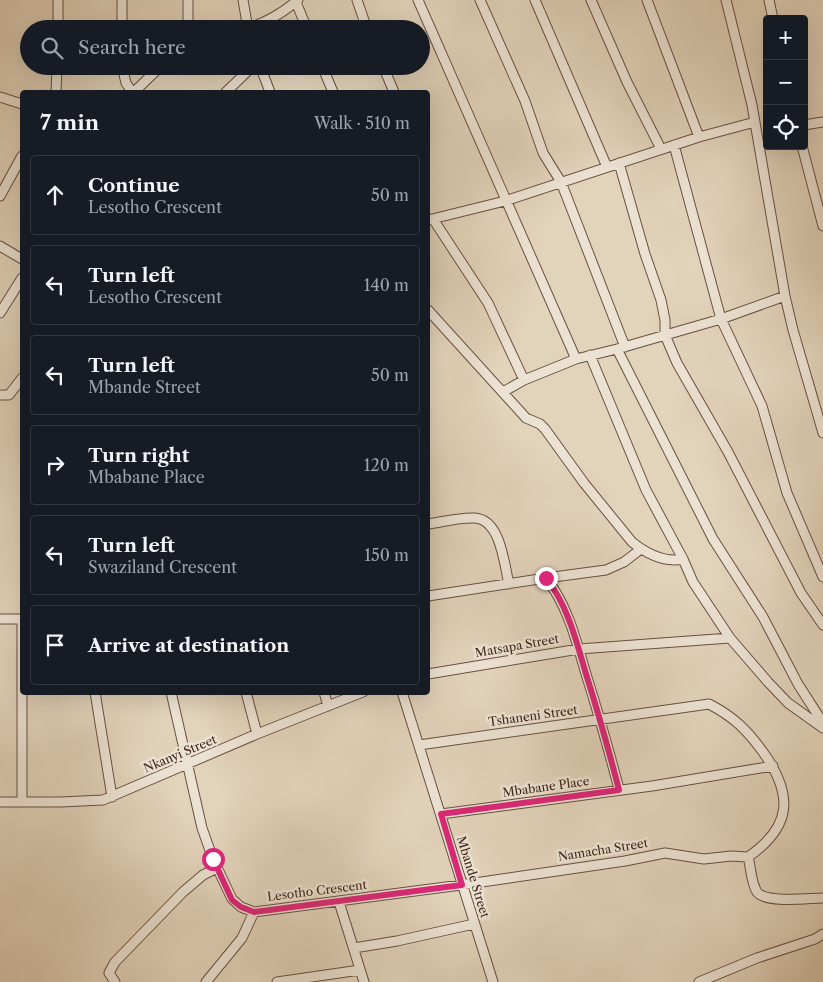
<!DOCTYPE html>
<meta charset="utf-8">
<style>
body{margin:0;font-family:"Libre Caslon Text",serif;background:#242831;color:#f1f3f6}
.controls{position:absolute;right:15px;top:15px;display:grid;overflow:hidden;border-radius:5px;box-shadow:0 5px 20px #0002}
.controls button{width:45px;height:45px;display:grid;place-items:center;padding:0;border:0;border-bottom:1px solid #363941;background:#171b24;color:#f1f3f6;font:25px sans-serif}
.stop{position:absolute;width:15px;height:15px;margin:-11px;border:4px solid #db2777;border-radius:50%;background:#fff}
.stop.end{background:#db2777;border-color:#fff;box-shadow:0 1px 5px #0008}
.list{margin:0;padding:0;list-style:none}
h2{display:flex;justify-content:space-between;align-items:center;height:65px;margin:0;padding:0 20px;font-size:21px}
h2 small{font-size:16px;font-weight:400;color:#9ea1a6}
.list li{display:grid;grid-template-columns:32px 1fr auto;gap:15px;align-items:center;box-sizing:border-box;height:80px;margin:0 10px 10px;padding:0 10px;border:1px solid #363941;border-radius:5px}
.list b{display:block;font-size:19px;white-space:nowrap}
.list p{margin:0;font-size:16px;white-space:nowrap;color:#9ea1a6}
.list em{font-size:16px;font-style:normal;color:#9ea1a6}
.icon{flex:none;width:28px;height:28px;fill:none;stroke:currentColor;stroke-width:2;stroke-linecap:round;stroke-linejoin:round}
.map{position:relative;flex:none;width:823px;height:982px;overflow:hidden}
.search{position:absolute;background:#171b24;box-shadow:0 5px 20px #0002;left:20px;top:20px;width:410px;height:55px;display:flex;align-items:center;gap:12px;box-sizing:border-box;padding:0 18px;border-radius:28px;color:#9ea1a6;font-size:19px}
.panel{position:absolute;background:#171b24;box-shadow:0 5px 20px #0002;left:20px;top:90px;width:410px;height:605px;border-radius:5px}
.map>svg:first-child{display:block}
</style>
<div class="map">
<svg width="823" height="982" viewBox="0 0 823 982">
<rect width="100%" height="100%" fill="#e2d3bb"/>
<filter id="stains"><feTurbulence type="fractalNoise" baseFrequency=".004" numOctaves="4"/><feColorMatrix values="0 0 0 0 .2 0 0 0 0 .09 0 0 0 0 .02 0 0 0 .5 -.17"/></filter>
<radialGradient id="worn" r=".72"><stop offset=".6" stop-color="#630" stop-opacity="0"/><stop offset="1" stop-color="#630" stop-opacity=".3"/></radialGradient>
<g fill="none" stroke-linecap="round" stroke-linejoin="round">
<g stroke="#685040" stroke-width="11">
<path id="street" d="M122 0V29
M243 0 248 29
M357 0 367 29
M418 0 576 359
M480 0 525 101 543 153 561 182 625 347
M535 0 607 167
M591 0 627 82 661 149
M647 0 699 137
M726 0 752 105 785 296 793 330 823 433
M769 0 773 19
M296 2 307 29
M248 28C268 22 282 13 298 0
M58 29V0
M188 29V0
M122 66 126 83 132 92
M260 66 270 92
M322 66 333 92
M383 66 394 92
M56 92 57 66
M134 92 161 66
M226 92 253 66
M0 97 22 104
M804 125 823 122
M674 145 721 319 762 406 787 493 823 577
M802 146 823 226
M619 163 645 254 661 300 665 320V335L677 363 728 452 801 593 823 625
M0 196 22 156
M433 219 488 303 524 380
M428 220 505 201 699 137 755 122
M0 246 22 259
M428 310 526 418 540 424 545 429 584 483 632 542C647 554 664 563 683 559
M0 313 22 278
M617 349 713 539 763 617 798 684 823 723
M590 355 646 490 683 559 693 582 730 638 768 682 788 703 823 728
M503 392 524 380 576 359 617 349 721 319 785 296
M0 395H9L22 378
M428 524C443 522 460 517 475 518 501 520 504 564 509 584
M546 578 606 570 624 562 641 549
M428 596 546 578C568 606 576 640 586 674 598 712 609 751 619 789
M0 619H22
M428 674 579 649 730 638
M95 692 112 797
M171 692 202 828 213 859 232 899 241 907 254 912 461 885 625 861 665 853 704 859 731 856 748 857
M246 692 257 734
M324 692 328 706
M402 692 493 982
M419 745 709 704C734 717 747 730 763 752 793 794 793 826 748 857
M0 802H61L103 800 257 734 363 692
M22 802V619
M441 814 652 786 773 766
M748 857C751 867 751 883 757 892 766 904 809 898 823 898
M339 902 364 982
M354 948 397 941 474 924
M115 982 109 973 115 962 183 892 203 875 217 868
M206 982 242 938 254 912
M277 982 360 970
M699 982 757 958 815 939 823 934"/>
</g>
<use href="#street" stroke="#ece2d3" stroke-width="9"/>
</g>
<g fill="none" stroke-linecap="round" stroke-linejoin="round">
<path stroke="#db2777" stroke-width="6" d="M213 859 232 900 241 907 254 912 462 885 441 814 619 790C609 751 598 712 586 674 576 640 568 606 546 578"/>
</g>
<g text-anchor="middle" stroke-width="5" stroke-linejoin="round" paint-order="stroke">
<g font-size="12" fill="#3f2417" stroke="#ece2d3">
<text transform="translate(517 646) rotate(-10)" y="4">Matsapa Street</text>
<text transform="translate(533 716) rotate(-8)" y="4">Tshaneni Street</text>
<text transform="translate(180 754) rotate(-23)" y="4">Nkanyi Street</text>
<text transform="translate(546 787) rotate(-8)" y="4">Mbabane Place</text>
<text transform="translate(603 850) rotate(-9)" y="4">Namacha Street</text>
<text transform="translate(473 877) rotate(73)" y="4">Mbande Street</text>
<text transform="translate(317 891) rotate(-7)" y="4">Lesotho Crescent</text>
</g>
</g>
<rect width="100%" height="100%" filter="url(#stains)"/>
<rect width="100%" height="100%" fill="url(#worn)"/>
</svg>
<div class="controls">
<button>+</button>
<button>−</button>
<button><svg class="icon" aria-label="locate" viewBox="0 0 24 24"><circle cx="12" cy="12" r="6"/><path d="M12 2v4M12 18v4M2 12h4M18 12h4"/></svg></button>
</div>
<div class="stop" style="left:213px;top:859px"></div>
<div class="stop end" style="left:546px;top:578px"></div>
<div class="search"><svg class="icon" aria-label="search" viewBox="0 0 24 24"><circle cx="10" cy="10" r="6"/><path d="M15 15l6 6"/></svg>Search here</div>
<section class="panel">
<h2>7 min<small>Walk · 510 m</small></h2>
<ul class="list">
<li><svg class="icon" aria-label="ahead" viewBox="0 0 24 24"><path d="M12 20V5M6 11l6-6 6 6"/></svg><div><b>Continue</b><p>Lesotho Crescent</p></div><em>50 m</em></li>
<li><svg class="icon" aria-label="left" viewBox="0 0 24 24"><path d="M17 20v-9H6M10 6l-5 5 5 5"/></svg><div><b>Turn left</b><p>Lesotho Crescent</p></div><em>140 m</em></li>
<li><svg class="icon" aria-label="left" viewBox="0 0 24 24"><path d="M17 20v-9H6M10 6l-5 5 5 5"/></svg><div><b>Turn left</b><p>Mbande Street</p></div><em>50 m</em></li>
<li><svg class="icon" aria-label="right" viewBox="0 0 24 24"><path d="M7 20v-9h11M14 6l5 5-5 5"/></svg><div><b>Turn right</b><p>Mbabane Place</p></div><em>120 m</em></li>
<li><svg class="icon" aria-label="left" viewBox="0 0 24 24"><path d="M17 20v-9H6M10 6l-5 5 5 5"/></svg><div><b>Turn left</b><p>Swaziland Crescent</p></div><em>150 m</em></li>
<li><svg class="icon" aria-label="arrive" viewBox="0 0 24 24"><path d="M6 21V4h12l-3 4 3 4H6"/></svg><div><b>Arrive at destination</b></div></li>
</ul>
</section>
</div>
